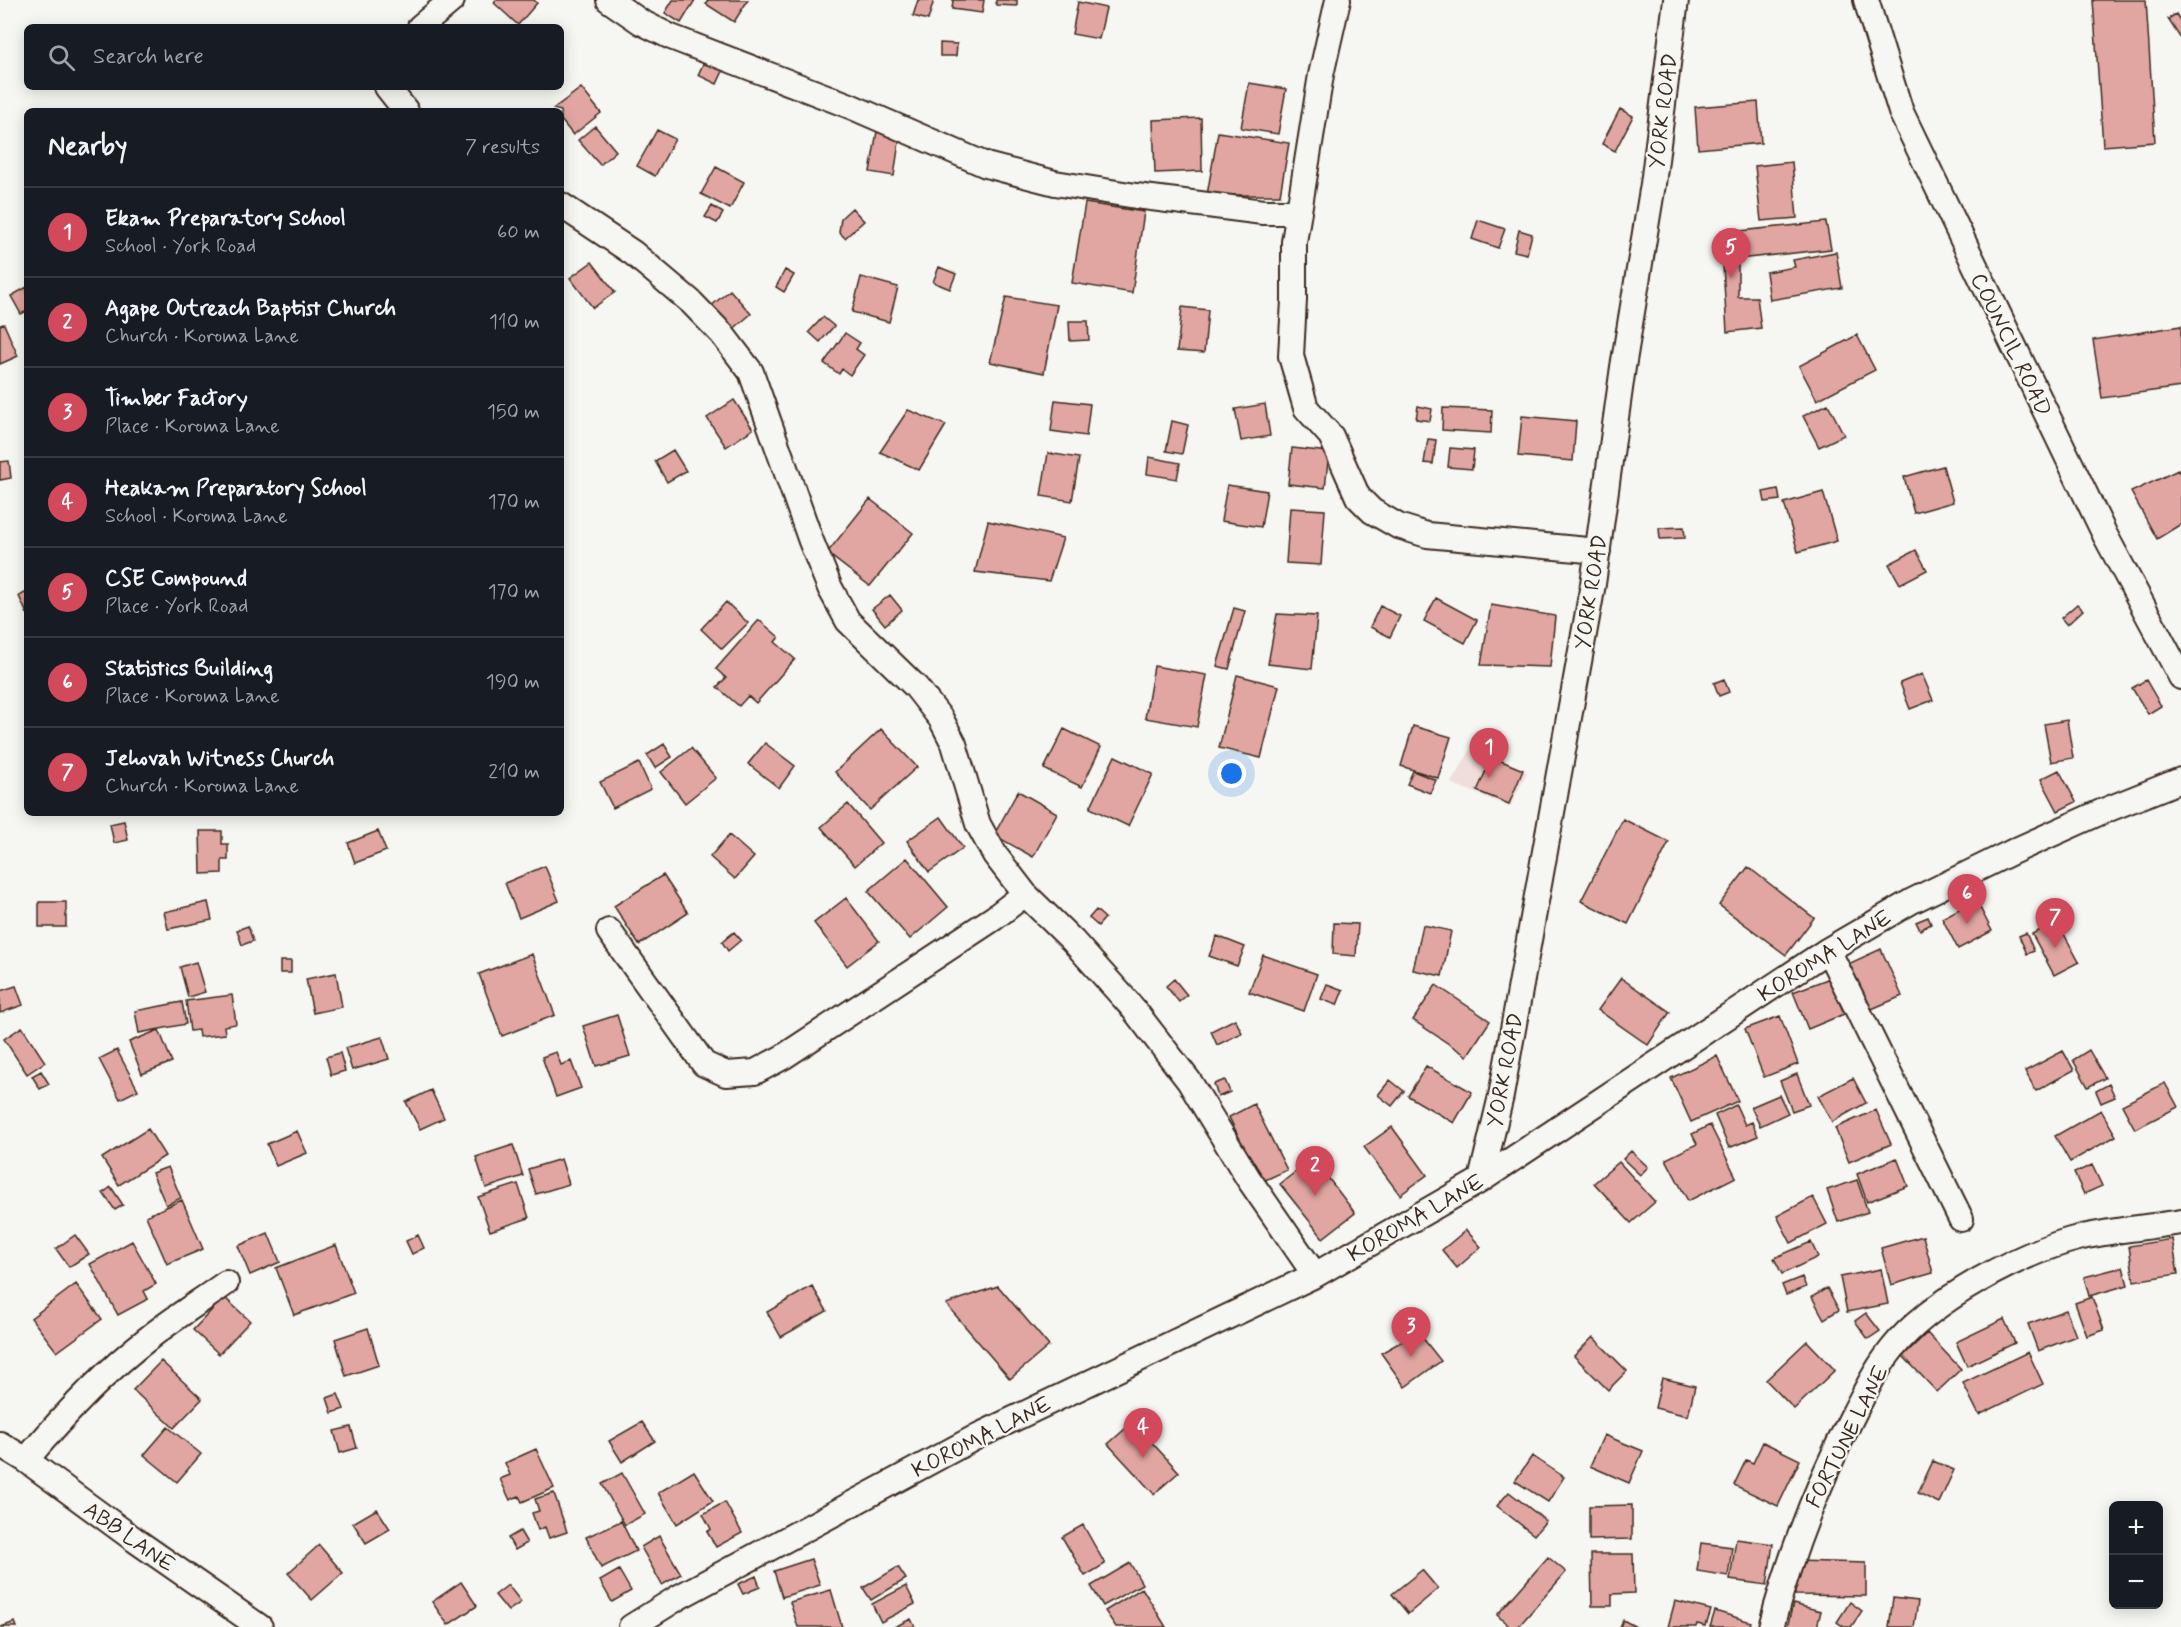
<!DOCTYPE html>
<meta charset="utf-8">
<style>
body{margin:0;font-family:Mynerve,sans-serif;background:#242831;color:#f1f3f6}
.controls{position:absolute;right:18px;bottom:18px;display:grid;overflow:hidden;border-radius:9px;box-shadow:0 3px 15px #0003}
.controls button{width:54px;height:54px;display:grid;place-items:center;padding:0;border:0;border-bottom:2px solid #363941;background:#171b24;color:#f1f3f6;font:30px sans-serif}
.you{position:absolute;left:1232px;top:774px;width:21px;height:21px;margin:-15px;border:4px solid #fff;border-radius:50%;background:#1a73e8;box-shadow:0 0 0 9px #1a73e833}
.badge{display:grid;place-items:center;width:39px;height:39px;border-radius:50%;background:#d1495b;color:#fff;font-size:20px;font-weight:700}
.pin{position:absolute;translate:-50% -50px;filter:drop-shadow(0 2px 3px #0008)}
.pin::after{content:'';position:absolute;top:32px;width:21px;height:18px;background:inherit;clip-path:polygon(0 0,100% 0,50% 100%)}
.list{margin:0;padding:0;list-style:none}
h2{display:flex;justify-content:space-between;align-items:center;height:78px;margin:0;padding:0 24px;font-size:26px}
h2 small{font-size:20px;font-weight:400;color:#9ea1a6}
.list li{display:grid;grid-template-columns:39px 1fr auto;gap:18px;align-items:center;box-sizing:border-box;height:90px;padding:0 24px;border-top:2px solid #363941}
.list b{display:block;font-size:22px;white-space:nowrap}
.list p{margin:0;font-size:20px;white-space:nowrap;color:#9ea1a6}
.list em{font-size:20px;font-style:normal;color:#9ea1a6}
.icon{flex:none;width:33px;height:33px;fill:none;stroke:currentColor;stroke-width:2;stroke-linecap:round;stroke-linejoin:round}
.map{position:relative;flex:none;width:2181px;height:1627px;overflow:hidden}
.search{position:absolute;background:#171b24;box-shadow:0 3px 15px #0003;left:24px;top:24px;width:540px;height:66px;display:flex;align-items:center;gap:15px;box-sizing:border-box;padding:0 21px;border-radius:9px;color:#9ea1a6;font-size:22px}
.panel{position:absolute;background:#171b24;box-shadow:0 3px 15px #0003;left:24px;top:108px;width:540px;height:708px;border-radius:9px}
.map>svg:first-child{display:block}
</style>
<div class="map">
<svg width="2181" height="1627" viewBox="0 0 2181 1627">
<rect width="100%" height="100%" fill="#f6f6f2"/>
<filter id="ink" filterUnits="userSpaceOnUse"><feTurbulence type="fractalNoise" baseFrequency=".0167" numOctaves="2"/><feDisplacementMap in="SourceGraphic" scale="12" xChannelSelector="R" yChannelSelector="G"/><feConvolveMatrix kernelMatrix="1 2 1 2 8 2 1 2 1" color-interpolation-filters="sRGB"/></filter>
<g filter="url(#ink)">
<path fill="#f0deda" d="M1472 747 1527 772 1510 807 1451 783Z"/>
<path fill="#e1a6a2" stroke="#3b2a1e" stroke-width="1.5" d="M496 0H534L537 3 518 25 494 3Z
M673 0H695L681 23 665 13Z
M708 0H748L734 22 706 4Z
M918 0H934L928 20 913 16Z
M953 0H984L982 13 952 9Z
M996 0H1017V6L996 5Z
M2093 0H2146L2155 142 2103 146Z
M1078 2 1106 8 1099 39 1072 34Z
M2176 14 2181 22V39L2168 19Z
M940 43 957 44 956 56H940Z
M704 62 723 71 717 84 698 75Z
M1249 83 1286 89 1278 134 1241 128Z
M581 88 601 113 573 135 561 120V111L553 109Z
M1758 102 1761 143 1698 149 1695 107Z
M1620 109 1633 116 1615 151 1602 144Z
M1201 118 1202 171 1155 173 1153 120Z
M595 126 616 151 600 165 578 140Z
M657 130 675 139 655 176 637 166Z
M877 131 900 135 894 176 870 172Z
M1218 132 1289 143 1280 195H1207Z
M1792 162 1797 218 1761 221 1755 166Z
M716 167 744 182 730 209 701 194Z
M1085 203 1144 212 1132 293 1072 283Z
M712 206 723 213 717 223 705 217Z
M852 208 864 221 845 238 839 232 841 218Z
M1478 220 1505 229 1498 248 1472 239Z
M1826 222 1831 249 1738 259V297H1757L1761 328 1727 332 1721 233Z
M1519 230 1532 234 1527 254 1514 251Z
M1836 252 1842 288 1770 300 1766 272 1795 267 1793 260Z
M592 262 615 292 593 308 570 278Z
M939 267 956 274 950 289 933 282Z
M785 270 794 275 784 292 776 287Z
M861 277 898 287 889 322 852 312Z
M27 287V311L21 314 11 296Z
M730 290 751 314 731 331 710 307Z
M1006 297 1057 305 1044 373 990 362Z
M1182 307 1208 310 1204 353 1177 351Z
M823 317 834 326 820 342 809 332Z
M1069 321H1088L1089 340 1070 341Z
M4 324 18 356 0 364V325Z
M2181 326V387L2102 398 2093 340Z
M845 333 860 343 856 349 864 355 850 375 842 369 839 374 824 363Z
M1857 335 1875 370 1817 400 1799 366Z
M734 400 753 429 726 447 707 418Z
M1055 400 1090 404 1086 436 1051 431Z
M1265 404 1270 436 1241 441 1235 409Z
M1828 404 1844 435 1819 447 1803 416Z
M1418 406 1432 409 1430 421 1416 419Z
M1443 408 1492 410 1491 433 1442 430Z
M908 410 946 425 919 470 880 452Z
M1522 416 1576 421 1573 461 1518 456Z
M1172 421 1188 425 1182 454 1166 451Z
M1428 439 1436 440 1433 464 1424 463Z
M1292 448 1329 452 1325 488 1288 484Z
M1450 448 1474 450 1472 469 1448 467Z
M673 450 686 471 667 482 655 461Z
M1048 453 1079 458 1072 501 1041 496Z
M1149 457 1180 463 1177 479 1147 474Z
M9 461 11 478 0 480V462Z
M1943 466 1953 502 1914 513 1904 477Z
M2178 470 2181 475V524L2157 539 2131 492Z
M1227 485 1267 491 1261 527 1221 521Z
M1778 489 1780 500 1765 502 1763 492Z
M1823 492 1837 541 1798 552 1784 503Z
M870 499 913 533 870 586 827 553Z
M1290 508 1325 510 1321 565 1286 563Z
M988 521 1063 538 1049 581 975 572Z
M1684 527 1685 538 1660 539 1659 528Z
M1916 550 1927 570 1900 584 1889 564Z
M27 592V614L19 596Z
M890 595 902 610 885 625 872 609Z
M1436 598 1477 620 1465 643 1424 621Z
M726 602 748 623 722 649 701 629Z
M2077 604 2083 610 2067 625 2061 618Z
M1491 605 1555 616 1550 667 1481 665Z
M1380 606 1400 616 1390 637 1370 627Z
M1234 608 1245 611 1229 669 1217 666Z
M1277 614 1317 616 1312 669 1268 664Z
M759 620 779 637 775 642 795 659 756 703 748 696 739 706 717 687 726 678 716 669Z
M1154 666 1207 675 1197 727 1145 718Z
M1922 674 1933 700 1910 709 1900 683Z
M1237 675 1279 686 1261 758 1219 748Z
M1724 679 1729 692 1719 696 1714 683Z
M2146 680 2161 706 2148 714 2132 688Z
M2067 720 2073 758 2051 762 2044 724Z
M1413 726 1451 737 1438 778 1401 766Z
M881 729 917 767 870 810 835 772Z
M1064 729 1101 747 1082 787 1044 769Z
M765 743 795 766 779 788 748 764Z
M664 744 672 757 655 768 647 755Z
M691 748 716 778 685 803 661 772Z
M1115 756 1153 774 1128 826 1090 808Z
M1492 757 1523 770 1509 804 1477 791Z
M639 763 651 789 613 808 600 782Z
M2059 770 2076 802 2058 811 2041 779Z
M1413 771 1436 780 1430 793 1407 784Z
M1018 791 1057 813 1033 857 994 835Z
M848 804 881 843 855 866 821 827Z
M941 817 963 848 929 872 907 841Z
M1623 819 1669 842 1628 924 1581 901Z
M124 821 128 840 114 843 110 824Z
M200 831H222V844H228V860H222V873L201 874Z
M378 831 386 851 355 863 348 843Z
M729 835 754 857 735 879 710 857Z
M907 858 948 907 910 939 868 891Z
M545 866 559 901 519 918 505 883Z
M1748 867 1814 918 1786 955 1719 905Z
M663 875 688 913 639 945 614 906Z
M846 898 879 941 847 966 814 923Z
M1976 900 1992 931 1958 949 1942 918Z
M39 902H66V927H39Z
M208 902 212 920 168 929 164 912Z
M1096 910 1105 918 1098 926 1089 918Z
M1928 917 1931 924 1920 930 1916 922Z
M2057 921 2079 962 2054 975 2032 934Z
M1334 923 1358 924 1356 956 1333 954Z
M1423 925 1451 931 1442 976 1413 970Z
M248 926 253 941 242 945 237 930Z
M734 932 741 940 728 951 722 942Z
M2026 933 2034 951 2027 954 2019 936Z
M1217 936 1245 947 1237 966 1209 956Z
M1881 949 1902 996 1867 1011 1846 965Z
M532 954 555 1015 502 1036 479 974Z
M1263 955 1317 974 1304 1011 1249 992Z
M280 961H291V973H280Z
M196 962 205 992 188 997 180 967Z
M336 973 342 1007 313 1013 306 979Z
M1621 978 1670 1012 1648 1045 1598 1010Z
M1830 978 1844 1014 1808 1029 1793 992Z
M1174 979 1187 995 1179 1002 1166 986Z
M1327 984 1343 990 1337 1005 1321 999Z
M1436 985 1490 1021 1467 1056 1413 1020Z
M16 986 23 1005 0 1013V991Z
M232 995 236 1024 224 1026 225 1034 199 1037 198 1030 190 1031 186 1001Z
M182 1002 186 1024 139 1033 135 1011Z
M617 1015 630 1056 596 1066 583 1026Z
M1780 1016 1798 1064 1764 1077 1745 1029Z
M1235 1019 1242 1033 1217 1045 1211 1031Z
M22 1027 45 1062 27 1074 4 1039Z
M159 1030 172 1062 142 1074 129 1042Z
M382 1037 389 1059 352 1070 345 1048Z
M117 1050 138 1090 120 1099 99 1059Z
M2089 1050 2105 1078 2088 1087 2073 1060Z
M2063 1051 2074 1070 2036 1091 2025 1071Z
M556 1052 561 1065 571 1061 581 1088 556 1097 542 1057Z
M340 1053 345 1071 331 1075 326 1057Z
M1717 1056 1738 1101 1691 1122 1671 1078Z
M1426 1066 1472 1092 1454 1123 1408 1096Z
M41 1071 49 1084 40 1089 32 1076Z
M1797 1074 1809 1105 1792 1111 1780 1081Z
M1853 1078 1866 1103 1832 1122 1818 1096Z
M1225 1080 1230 1092 1218 1097 1214 1084Z
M1390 1080 1404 1091 1392 1106 1378 1095Z
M2165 1083 2178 1107 2135 1129 2122 1105Z
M2109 1084 2115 1097 2101 1103 2096 1091Z
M431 1090 444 1118 420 1129 406 1102Z
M1779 1095 1788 1113 1760 1126 1751 1107Z
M1254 1104 1287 1170 1261 1182 1229 1117Z
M1736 1105 1745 1125 1752 1122 1758 1136 1729 1148 1715 1115Z
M1876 1110 1891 1144 1849 1162 1835 1128Z
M2101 1110 2116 1136 2070 1162 2055 1136Z
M1710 1125 1736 1177 1688 1201 1666 1159 1697 1144 1692 1134Z
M1392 1127 1427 1175 1400 1195 1364 1147Z
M148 1129 165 1156 119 1185 102 1158Z
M297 1131 307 1153 276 1166 267 1144Z
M513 1145 523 1176 486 1188 476 1157Z
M1631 1151 1648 1167 1640 1175 1623 1159Z
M1313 1158 1355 1213 1323 1238 1280 1184Z
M1897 1158 1908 1186 1867 1202 1857 1174Z
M561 1159 569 1184 536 1194 528 1169Z
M1619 1162 1655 1202 1631 1223 1594 1183Z
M2092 1165 2102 1186 2084 1194 2074 1173Z
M168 1167 181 1198 166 1205 152 1173Z
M1857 1180 1868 1212 1838 1222 1827 1190Z
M518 1184 529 1218 490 1231 478 1197Z
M111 1187 123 1205 115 1210 103 1193Z
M1813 1197 1827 1224 1791 1243 1777 1216Z
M182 1200 203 1249 167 1264 146 1216Z
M1466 1230 1481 1247 1457 1268 1442 1250Z
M268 1233 280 1262 250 1275 238 1246Z
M75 1235 89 1254 69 1267 56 1249Z
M418 1235 424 1248 412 1254 406 1241Z
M1923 1236 1933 1273 1891 1285 1881 1248Z
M2172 1239 2178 1274 2134 1281 2129 1246Z
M132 1241 156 1284 144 1291 148 1299 118 1315 90 1264Z
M1811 1242 1818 1257 1782 1274 1774 1258Z
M336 1245 354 1293 294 1315 276 1268Z
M2123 1267 2128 1285 2089 1296 2084 1277Z
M1881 1269 1888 1304 1847 1312 1840 1277Z
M1802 1277 1806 1287 1786 1295 1782 1285Z
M76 1284 102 1319 57 1352 31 1318Z
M812 1286 827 1311 781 1337 767 1312Z
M998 1286 1049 1346 1010 1379 946 1304Z
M1827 1288 1839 1310 1824 1319 1812 1297Z
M224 1297 250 1321 219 1354 193 1330Z
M2092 1297 2104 1330 2087 1336 2075 1303Z
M2066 1310 2076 1336 2038 1351 2028 1324Z
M1866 1313 1880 1331 1868 1339 1855 1321Z
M2004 1319 2015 1343 1967 1366 1956 1342Z
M368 1328 379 1365 346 1376 335 1339Z
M1418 1332 1441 1361 1405 1387 1381 1353Z
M1927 1333 1961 1369 1937 1392 1903 1356Z
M1593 1337 1627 1371 1608 1390 1574 1356Z
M1807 1341 1835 1370 1794 1409 1766 1380Z
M2028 1352 2043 1384 1979 1415 1963 1383Z
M161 1361 202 1399 174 1428 133 1390Z
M1662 1378 1695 1386 1688 1416 1655 1408Z
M338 1394 344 1409 332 1413 327 1398Z
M642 1422 655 1441 622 1462 609 1441Z
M1133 1422 1179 1472 1154 1494 1108 1444Z
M168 1427 201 1454 177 1482 144 1455Z
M351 1427 357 1448 340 1453 334 1431Z
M1604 1435 1643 1451 1629 1483 1590 1466Z
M1763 1442 1800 1460 1778 1506 1734 1485 1746 1460 1753 1463Z
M536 1449 554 1488 522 1502 519 1496 510 1500 500 1479 510 1475 505 1463Z
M1532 1456 1564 1477 1548 1502 1515 1481Z
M1933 1461 1954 1470 1939 1503 1918 1493Z
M694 1471 713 1501 677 1524 658 1493Z
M622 1473 645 1514 625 1525 602 1484Z
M1509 1492 1546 1521 1534 1535 1497 1506Z
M554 1493 567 1532 549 1538 545 1527 538 1530 532 1513 539 1511 535 1499Z
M725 1502 742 1533 716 1547 707 1532 711 1529 703 1514Z
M1632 1505V1539L1589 1540V1506Z
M377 1509 390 1529 366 1543 353 1523Z
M621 1521 636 1551 601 1568 586 1537Z
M1083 1525 1105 1564 1085 1576 1062 1537Z
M520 1531 527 1543 515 1550 508 1538Z
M659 1536 681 1574 662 1585 641 1547Z
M1736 1539 1773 1544 1767 1585 1730 1580Z
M1701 1543 1732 1547 1728 1576 1697 1571Z
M319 1545 343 1573 312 1600 288 1573Z
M1591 1554H1633L1634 1593 1612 1594V1606H1592Z
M1548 1557 1566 1572 1518 1627H1510L1497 1615Z
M811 1559 820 1585 782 1597 774 1571Z
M1795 1561 1866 1563V1596L1795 1595Z
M1130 1563 1142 1584 1103 1606 1091 1586Z
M898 1567 906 1579 871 1600 863 1588Z
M619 1570 631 1591 612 1602 600 1581Z
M1422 1570 1438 1589 1408 1614 1392 1594Z
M756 1576 760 1587 743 1594 738 1584Z
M461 1582 477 1606 448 1625 432 1602Z
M508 1585 521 1602 508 1611 495 1595Z
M906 1586 915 1604 881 1622 872 1604Z
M1142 1588 1166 1627H1116L1105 1611Z
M831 1590 842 1627H798L790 1602Z
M1893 1598 1918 1601 1914 1627H1889Z
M1675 1601 1711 1610 1706 1626 1697 1624 1696 1627H1668Z
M1850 1602 1862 1611 1851 1627H1844L1837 1622Z
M1793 1604 1821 1611 1817 1627H1787Z
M1715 1611 1751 1622 1749 1627H1710Z
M911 1619 915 1627H894Z
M1623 1620 1636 1627H1620Z
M15 1622 17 1627H1Z"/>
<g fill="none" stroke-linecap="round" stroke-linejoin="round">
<g stroke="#3b2a1e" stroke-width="28">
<path id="minor" d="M609 0 641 22 671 37 850 106 986 165 1055 183 1136 196 1263 212H1299
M1338 0 1321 75 1294 242V300L1291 356 1306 408 1331 436 1358 497 1372 511 1398 526 1427 535 1598 551
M1866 0 1901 112 2105 535 2181 677
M420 27 452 0
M387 87 406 111
M561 205 633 253 691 302 722 334 751 372 811 541 830 588 848 621 916 687 941 719 954 744 978 824 995 855 1025 894 1073 941 1132 1007 1189 1081 1248 1178 1315 1275
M609 931 704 1064 726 1074 755 1072 783 1057 994 918 1025 894
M1828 950 1961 1219
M1481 1180 1501 1096 1593 584 1623 367 1653 184 1676 0
M0 1444 26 1460 135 1540 260 1627
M26 1460C63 1416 104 1372 150 1337 174 1318 201 1301 226 1283
M631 1627 679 1597 978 1436 1315 1275 1481 1180 1828 950 1912 901 2012 852 2101 812 2181 780
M1771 1627C1791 1553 1818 1483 1853 1415 1865 1392 1876 1369 1892 1349 1931 1300 2021 1252 2082 1237 2114 1230 2148 1227 2181 1222"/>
</g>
<use href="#minor" stroke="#f6f6f2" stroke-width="24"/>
</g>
</g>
<g text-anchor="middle" stroke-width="4.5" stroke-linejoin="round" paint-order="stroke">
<g font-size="22" fill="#3b2a1e" stroke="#f6f6f2">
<text transform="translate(1662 111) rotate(-83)" y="8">YORK ROAD</text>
<text transform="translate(2012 344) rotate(64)" y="8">COUNCIL ROAD</text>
<text transform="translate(1590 592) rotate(-81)" y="8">YORK ROAD</text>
<text transform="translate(1824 955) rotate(-32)" y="8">KOROMA LANE</text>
<text transform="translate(1504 1070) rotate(-79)" y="8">YORK ROAD</text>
<text transform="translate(1415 1217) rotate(-30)" y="8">KOROMA LANE</text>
<text transform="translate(981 1436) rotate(-27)" y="8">KOROMA LANE</text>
<text transform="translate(1846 1436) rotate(-63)" y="8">FORTUNE LANE</text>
<text transform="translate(130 1536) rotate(35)" y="8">ABB LANE</text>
</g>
</g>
</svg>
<div class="controls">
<button>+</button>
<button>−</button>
</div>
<div class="you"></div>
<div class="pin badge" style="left:1489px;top:778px">1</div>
<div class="pin badge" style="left:1315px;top:1196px">2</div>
<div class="pin badge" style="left:1411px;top:1357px">3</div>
<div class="pin badge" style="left:1143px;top:1458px">4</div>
<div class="pin badge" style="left:1731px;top:278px">5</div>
<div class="pin badge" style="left:1967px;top:924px">6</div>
<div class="pin badge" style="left:2055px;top:948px">7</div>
<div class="search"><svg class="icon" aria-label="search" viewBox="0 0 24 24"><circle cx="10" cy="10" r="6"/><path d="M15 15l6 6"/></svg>Search here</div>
<section class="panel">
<h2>Nearby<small>7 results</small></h2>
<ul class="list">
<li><span class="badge">1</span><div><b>Ekam Preparatory School</b><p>School · York Road</p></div><em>60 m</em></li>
<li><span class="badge">2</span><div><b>Agape Outreach Baptist Church</b><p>Church · Koroma Lane</p></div><em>110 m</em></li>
<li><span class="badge">3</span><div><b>Timber Factory</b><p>Place · Koroma Lane</p></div><em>150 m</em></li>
<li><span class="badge">4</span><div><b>Heakam Preparatory School</b><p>School · Koroma Lane</p></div><em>170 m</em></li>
<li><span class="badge">5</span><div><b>CSE Compound</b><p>Place · York Road</p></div><em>170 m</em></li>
<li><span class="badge">6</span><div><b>Statistics Building</b><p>Place · Koroma Lane</p></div><em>190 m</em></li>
<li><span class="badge">7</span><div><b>Jehovah Witness Church</b><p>Church · Koroma Lane</p></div><em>210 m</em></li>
</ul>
</section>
</div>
